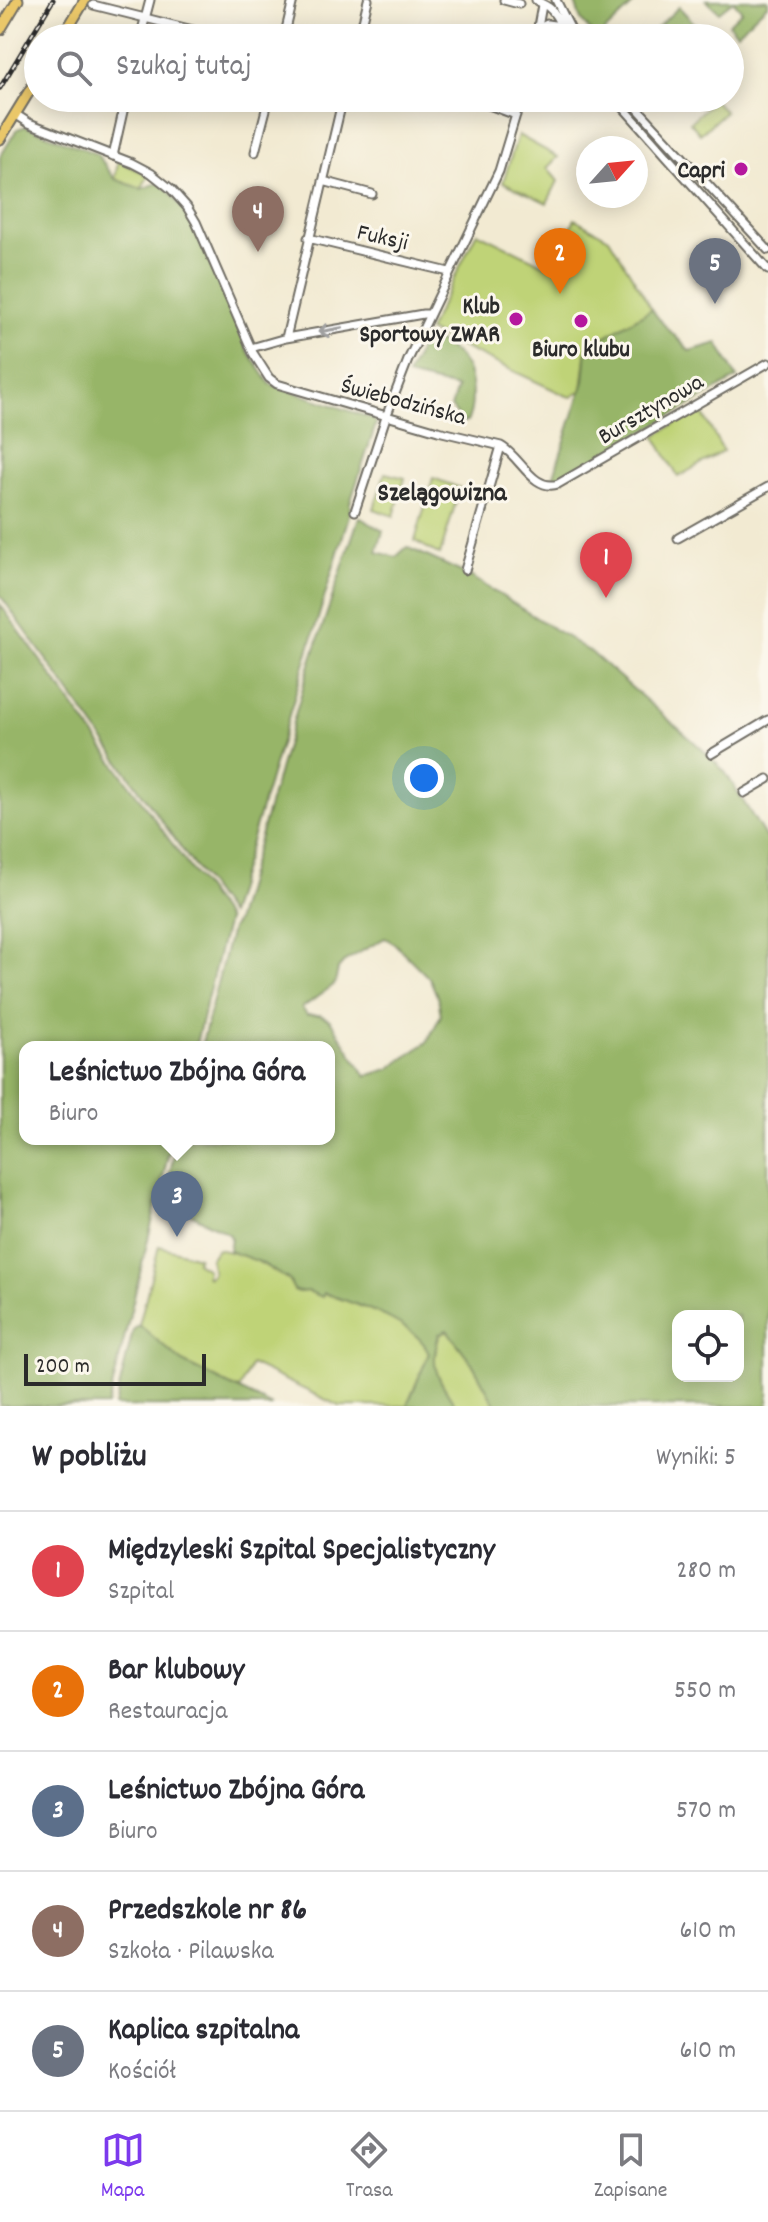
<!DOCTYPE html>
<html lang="pl">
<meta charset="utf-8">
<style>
body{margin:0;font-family:Dekko,sans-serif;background:#f7f7f7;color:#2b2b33}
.controls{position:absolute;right:24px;bottom:24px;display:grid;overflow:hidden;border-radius:16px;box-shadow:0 4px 20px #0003}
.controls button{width:72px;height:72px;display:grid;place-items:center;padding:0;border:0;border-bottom:2px solid #e1e1e2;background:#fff;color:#2b2b33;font:40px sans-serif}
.compass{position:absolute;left:576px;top:136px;width:72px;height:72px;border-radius:50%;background:#fff;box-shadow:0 4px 20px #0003;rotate:63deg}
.scale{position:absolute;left:24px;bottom:20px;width:182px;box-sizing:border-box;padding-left:8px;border:4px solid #2b2b2b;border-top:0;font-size:22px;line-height:28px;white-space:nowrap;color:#2b2b2b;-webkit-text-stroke:6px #fbf7ec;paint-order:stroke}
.you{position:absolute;left:424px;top:778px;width:28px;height:28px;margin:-20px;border:6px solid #fff;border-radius:50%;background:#1a73e8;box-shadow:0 0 0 12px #1a73e833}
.badge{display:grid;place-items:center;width:52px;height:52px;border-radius:50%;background:#7c3aed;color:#fff;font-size:26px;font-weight:700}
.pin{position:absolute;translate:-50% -66px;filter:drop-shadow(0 2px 4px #0008)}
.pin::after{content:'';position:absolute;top:42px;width:28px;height:24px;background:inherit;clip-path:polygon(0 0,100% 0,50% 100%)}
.popup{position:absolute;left:19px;top:1041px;width:316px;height:104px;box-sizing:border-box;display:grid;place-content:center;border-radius:16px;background:#fff;filter:drop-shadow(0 2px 6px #0005);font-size:26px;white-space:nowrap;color:#7c7c81}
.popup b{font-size:30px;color:#2b2b33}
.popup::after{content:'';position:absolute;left:50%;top:100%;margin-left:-16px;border:16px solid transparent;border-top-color:#fff}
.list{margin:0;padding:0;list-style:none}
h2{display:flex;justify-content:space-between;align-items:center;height:104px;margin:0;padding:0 32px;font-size:34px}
h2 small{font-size:26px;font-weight:400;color:#7c7c81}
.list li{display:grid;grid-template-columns:52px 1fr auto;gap:24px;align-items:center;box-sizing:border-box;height:120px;padding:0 32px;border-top:2px solid #e1e1e2}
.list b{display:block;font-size:30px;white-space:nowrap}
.list p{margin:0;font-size:26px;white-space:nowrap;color:#7c7c81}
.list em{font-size:26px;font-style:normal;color:#7c7c81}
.icon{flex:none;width:44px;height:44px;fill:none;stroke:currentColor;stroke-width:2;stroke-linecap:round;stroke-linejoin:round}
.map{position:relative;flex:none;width:768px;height:1406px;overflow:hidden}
.search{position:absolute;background:#fff;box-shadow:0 4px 20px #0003;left:24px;right:24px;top:24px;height:88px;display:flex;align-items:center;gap:20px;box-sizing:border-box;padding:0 28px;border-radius:44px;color:#7c7c81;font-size:30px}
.sheet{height:704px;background:#fff}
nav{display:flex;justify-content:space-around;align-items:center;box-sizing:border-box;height:112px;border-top:2px solid #e1e1e2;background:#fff;font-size:22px;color:#7c7c81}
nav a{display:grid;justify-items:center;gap:4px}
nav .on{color:#7c3aed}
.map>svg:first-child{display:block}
</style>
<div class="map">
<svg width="768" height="1406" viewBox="0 0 768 1406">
<rect width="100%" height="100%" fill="#fbf7ec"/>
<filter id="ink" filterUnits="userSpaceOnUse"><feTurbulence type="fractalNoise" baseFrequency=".0125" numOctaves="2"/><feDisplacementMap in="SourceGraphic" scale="16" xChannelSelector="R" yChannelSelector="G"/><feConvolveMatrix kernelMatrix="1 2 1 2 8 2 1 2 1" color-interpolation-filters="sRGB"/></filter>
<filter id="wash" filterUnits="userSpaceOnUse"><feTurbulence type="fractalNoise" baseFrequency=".006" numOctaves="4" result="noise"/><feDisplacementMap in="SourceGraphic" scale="32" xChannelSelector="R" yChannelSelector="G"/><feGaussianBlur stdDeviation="1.8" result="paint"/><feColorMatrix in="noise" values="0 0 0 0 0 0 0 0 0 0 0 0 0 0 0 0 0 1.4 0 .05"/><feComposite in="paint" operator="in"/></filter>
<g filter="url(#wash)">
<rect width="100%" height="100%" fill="#f2ead2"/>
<path fill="#bfd377" stroke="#757f51" stroke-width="2" d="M714 100 725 112 700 134 690 122Z
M518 135 558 157 547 168 558 181 547 203 503 182Z
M118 161 149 175 141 189 115 179Z
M575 219 609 238 652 309 587 347 582 390 572 397 567 396 428 331 477 232 550 268Z
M700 409 723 451 678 477 655 436Z
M385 473 405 478 394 516 374 509Z
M433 478 460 488 440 555 415 541Z
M159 1246 198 1257 196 1262 207 1269 206 1276 209 1277 213 1272 210 1259 217 1249 248 1256 289 1280 294 1290 299 1292 308 1291 322 1296 324 1293C354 1303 417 1322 429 1353L407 1406H339L251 1364 239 1390 184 1363 139 1325Z
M447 1330 472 1363 496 1406H456C437 1376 428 1371 440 1334Z"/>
<path fill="#97b568" stroke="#61704a" stroke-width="2" fill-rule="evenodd" d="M574 0H638L598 38H596L581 20Z
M706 0H768V4L737 33 728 24 742 11 733 1 719 12Z
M679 7 708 38H646Z
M26 126 97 154 115 179 141 189 158 183 168 190 184 211 200 239 248 351 270 384 374 419 376 424 350 503V512L229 915 0 595V157L17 129Z
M652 309C661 325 677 336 689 351L718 343 737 378 556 482 553 478 584 381 587 347Z
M426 336C457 350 472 362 472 397 472 407 471 414 467 422H463L451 407 457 388 407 376Z
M359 517 383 531 377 552 396 557 407 547 470 576 592 653 701 748 725 772 768 841V1406H496L472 1363 447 1330 439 1334C429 1370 438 1377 456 1406H407L429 1353C417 1322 354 1304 324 1293L322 1297 308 1291 299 1292 294 1290 289 1280 260 1262 229 1251 231 1238 229 1234 172 1204 165 1192 178 1139H329V1047H201L231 929 235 923 308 670ZM385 938 395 944 430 979 438 998 441 1015 427 1042 389 1069 366 1076 330 1020 320 1015H307L302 1008 335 984 338 969 345 961ZM678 1316H738V1376H678Z
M0 604 227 920 195 1047H25V1139H172L108 1406H0Z
M139 1325 184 1363 272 1406H115L133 1330Z"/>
</g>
<g filter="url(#ink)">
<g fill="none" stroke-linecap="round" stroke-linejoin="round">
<g stroke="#716e65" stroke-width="11">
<path id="minor" d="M504 0 519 4
M536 0C539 3 544 4 548 7 557 13 562 28 567 38
M556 0 575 38
M93 5 225 38
M537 30 547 24 561 26
M140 38 150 0
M284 38 293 0
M359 38 368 0
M536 38 542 5
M470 98 516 115
M615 98 768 270
M628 98 768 250
M15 114 29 123 132 163 151 173 171 189 187 207 196 222 253 353 269 378 277 384 438 431 501 446C520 456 533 492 558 484L768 363
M255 152 269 98
M113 156 126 98
M323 181 372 194
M308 238 449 272
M286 338 343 98
M251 348 286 338 423 314H429
M355 511 386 417 408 360 499 171 521 98
M678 538 768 487
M465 570 501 446
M711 754 768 720
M744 793 768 779"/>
</g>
<g stroke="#716e65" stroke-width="13">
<path id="major" d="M0 30 18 0
M62 38 85 0
M0 139 38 77"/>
</g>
<use href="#minor" stroke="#fff" stroke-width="7"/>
<use href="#major" stroke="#eac769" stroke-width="9"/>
<g stroke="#2b2b2b" stroke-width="5">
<path id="rail" d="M0 88 53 0"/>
</g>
<use href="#rail" stroke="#fbf7ec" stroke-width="2" stroke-dasharray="6" stroke-linecap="butt"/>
</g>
<defs><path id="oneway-shaft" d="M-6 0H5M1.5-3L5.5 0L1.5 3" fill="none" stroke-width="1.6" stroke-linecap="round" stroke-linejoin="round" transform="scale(2)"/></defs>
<use stroke="#a0a0a0" href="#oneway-shaft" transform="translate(330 330) rotate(170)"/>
</g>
<g fill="#b5179e" stroke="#fbf7ec" stroke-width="3">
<circle cx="741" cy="169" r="8"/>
<circle cx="516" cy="319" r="8"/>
<circle cx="581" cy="321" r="8"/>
</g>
<g text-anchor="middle" stroke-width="6" stroke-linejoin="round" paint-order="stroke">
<g font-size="24" font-weight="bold" fill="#2b2b2b" stroke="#fbf7ec" text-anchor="end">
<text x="725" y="177">Capri</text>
<text x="500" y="313">Klub<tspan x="500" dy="28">Sportowy ZWAR</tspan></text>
<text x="581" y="356" text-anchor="middle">Biuro klubu</text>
</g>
<g font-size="24" fill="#2b2b2b" stroke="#fbf7ec">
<text transform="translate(383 236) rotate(13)" y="8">Fuksji</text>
<text transform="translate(404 400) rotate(15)" y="8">Świebodzińska</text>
<text transform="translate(650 408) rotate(-30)" y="8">Bursztynowa</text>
</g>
<g font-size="26" font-weight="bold" fill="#2b2b2b" stroke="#fbf7ec">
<text x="442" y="500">Szelągowizna</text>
</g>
</g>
</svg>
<div class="controls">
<button><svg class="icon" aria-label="locate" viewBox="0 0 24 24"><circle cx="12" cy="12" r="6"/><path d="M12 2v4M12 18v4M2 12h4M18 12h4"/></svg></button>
</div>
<svg class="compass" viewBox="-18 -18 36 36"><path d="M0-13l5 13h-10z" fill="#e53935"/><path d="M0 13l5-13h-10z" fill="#7c7c81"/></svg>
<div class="scale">200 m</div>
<div class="you"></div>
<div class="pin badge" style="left:606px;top:598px;background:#e0444e">1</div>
<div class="pin badge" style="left:560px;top:294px;background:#e8710a">2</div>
<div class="pin badge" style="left:177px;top:1237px;background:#5c6f8a">3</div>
<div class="popup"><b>Leśnictwo Zbójna Góra</b>Biuro</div>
<div class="pin badge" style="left:258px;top:252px;background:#8d6e63">4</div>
<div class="pin badge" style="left:715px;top:304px;background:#6b7280">5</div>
<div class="search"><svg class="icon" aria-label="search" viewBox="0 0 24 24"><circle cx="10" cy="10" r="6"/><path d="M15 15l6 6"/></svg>Szukaj tutaj</div>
</div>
<section class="sheet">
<h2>W pobliżu<small>Wyniki: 5</small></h2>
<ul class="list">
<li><span class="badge" style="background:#e0444e">1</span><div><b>Międzyleski Szpital Specjalistyczny</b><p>Szpital</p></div><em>280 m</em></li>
<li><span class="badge" style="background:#e8710a">2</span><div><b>Bar klubowy</b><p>Restauracja</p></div><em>550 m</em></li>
<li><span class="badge" style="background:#5c6f8a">3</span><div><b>Leśnictwo Zbójna Góra</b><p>Biuro</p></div><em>570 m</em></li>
<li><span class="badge" style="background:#8d6e63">4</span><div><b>Przedszkole nr 86</b><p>Szkoła · Pilawska</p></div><em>610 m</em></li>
<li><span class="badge" style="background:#6b7280">5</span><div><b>Kaplica szpitalna</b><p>Kościół</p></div><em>610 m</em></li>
</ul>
</section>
<nav>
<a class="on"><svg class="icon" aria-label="map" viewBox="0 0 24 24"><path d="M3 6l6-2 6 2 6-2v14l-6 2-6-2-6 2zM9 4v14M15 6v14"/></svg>Mapa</a>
<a><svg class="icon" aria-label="directions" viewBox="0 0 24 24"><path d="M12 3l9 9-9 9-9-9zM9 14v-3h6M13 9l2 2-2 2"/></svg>Trasa</a>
<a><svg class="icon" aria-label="saved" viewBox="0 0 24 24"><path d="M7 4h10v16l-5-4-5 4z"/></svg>Zapisane</a>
</nav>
